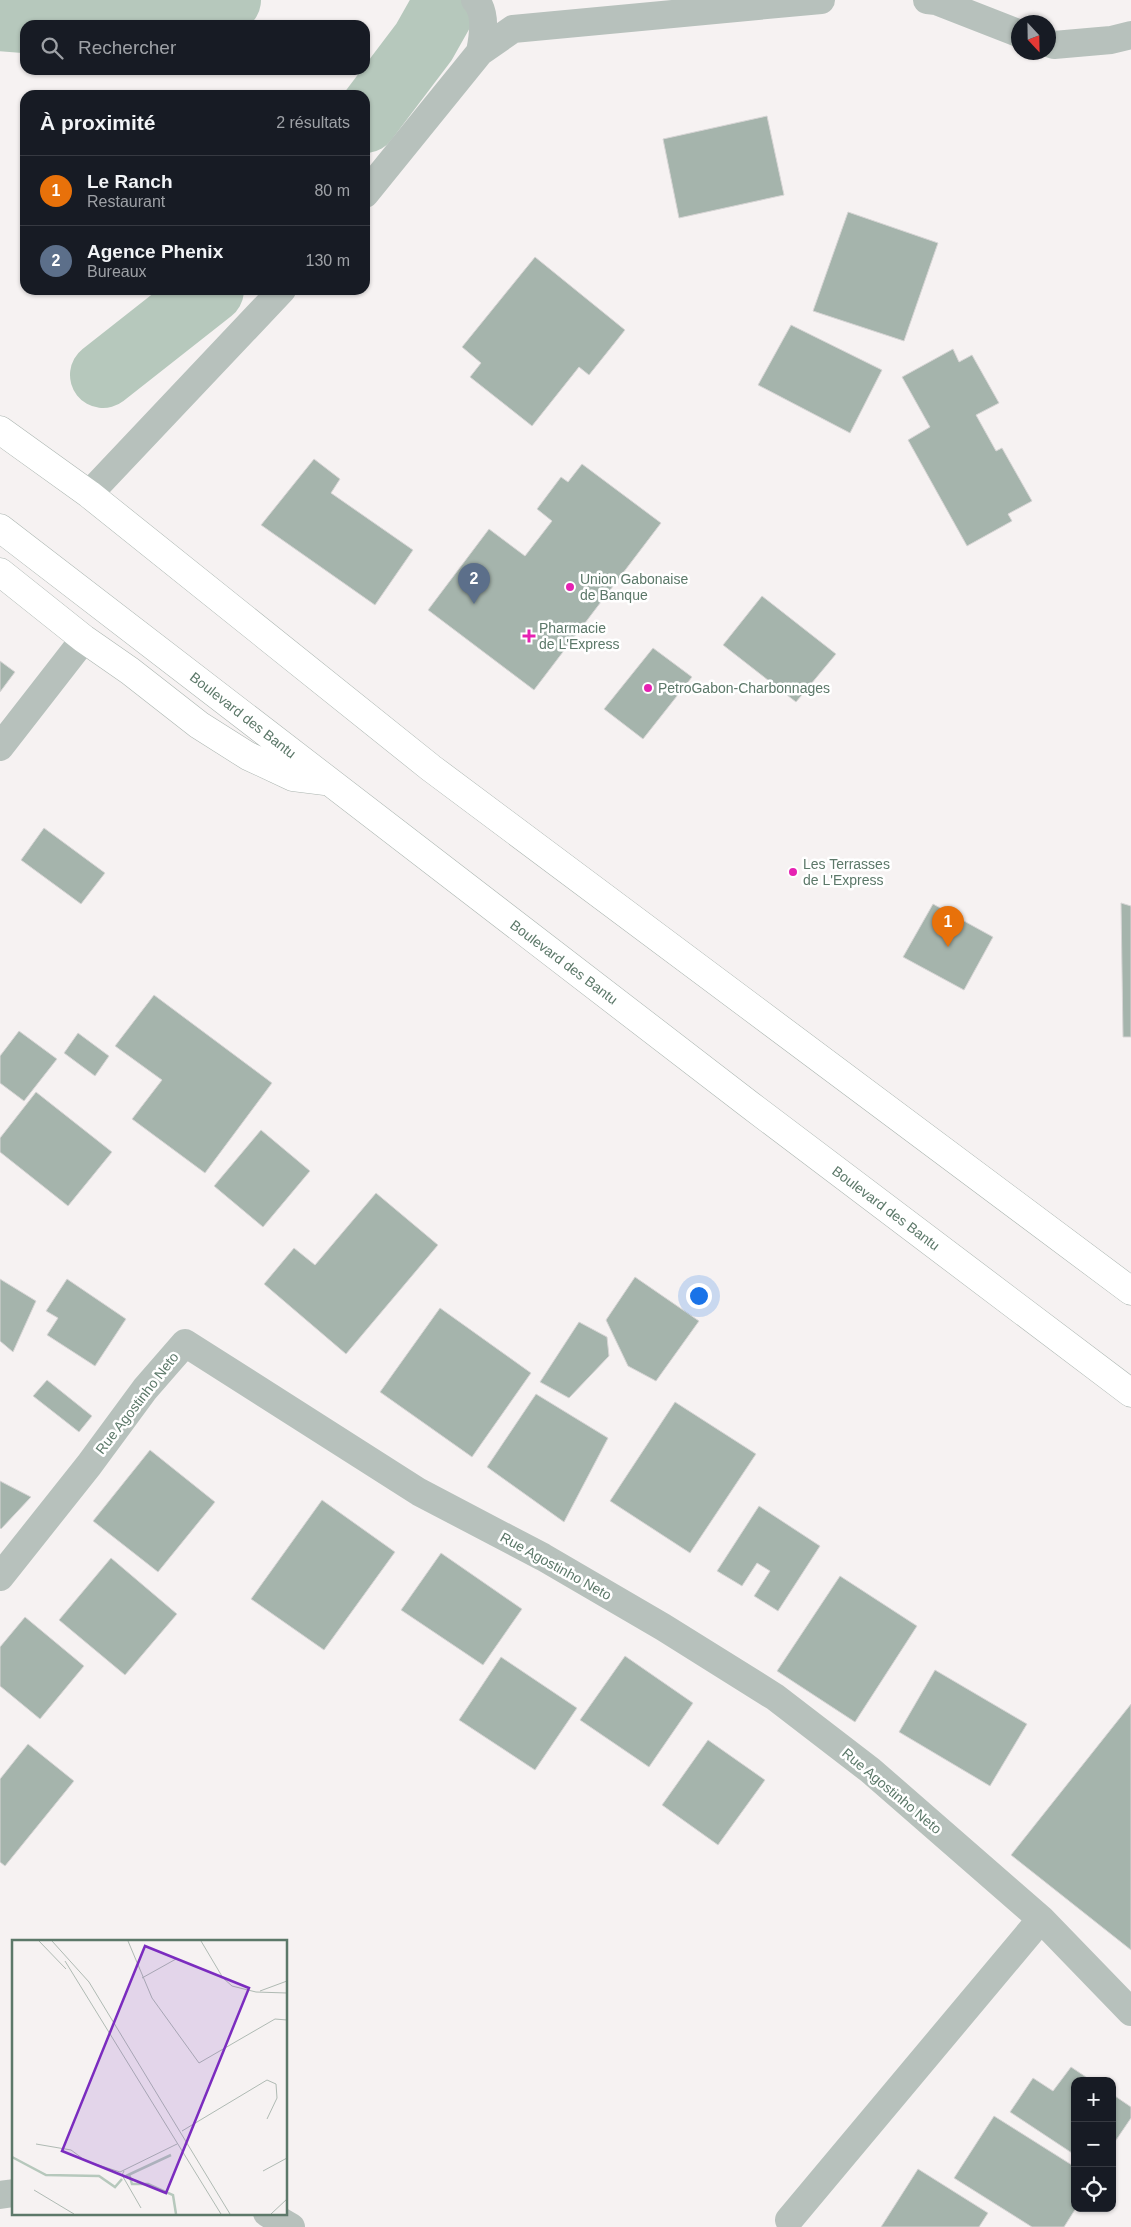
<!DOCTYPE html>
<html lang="fr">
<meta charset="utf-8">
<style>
body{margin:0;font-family:Arial,sans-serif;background:#242831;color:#f1f3f6}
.controls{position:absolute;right:15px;bottom:15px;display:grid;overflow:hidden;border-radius:10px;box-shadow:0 1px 4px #0004}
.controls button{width:45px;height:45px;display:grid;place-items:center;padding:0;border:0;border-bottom:1px solid #363941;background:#171b24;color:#f1f3f6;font:25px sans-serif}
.compass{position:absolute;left:1011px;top:15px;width:45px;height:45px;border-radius:50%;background:#171b24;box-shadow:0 1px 4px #0004;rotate:158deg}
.you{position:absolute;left:698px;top:1295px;width:18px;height:18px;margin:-12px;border:4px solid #fff;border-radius:50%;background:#1a73e8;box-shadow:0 0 0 8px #1a73e833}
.badge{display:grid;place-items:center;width:32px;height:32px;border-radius:50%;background:#db2777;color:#fff;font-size:16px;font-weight:700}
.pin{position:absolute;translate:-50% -41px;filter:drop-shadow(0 1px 2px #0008)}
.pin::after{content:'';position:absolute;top:26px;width:18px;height:15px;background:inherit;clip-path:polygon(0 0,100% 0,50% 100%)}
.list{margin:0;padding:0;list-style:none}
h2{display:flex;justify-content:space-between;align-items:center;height:65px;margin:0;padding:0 20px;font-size:21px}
h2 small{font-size:16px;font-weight:400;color:#9ea1a6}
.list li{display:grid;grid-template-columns:32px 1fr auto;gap:15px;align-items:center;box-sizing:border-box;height:70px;padding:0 20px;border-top:1px solid #363941}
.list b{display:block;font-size:19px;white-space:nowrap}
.list p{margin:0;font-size:16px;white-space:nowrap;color:#9ea1a6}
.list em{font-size:16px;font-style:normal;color:#9ea1a6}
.icon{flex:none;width:28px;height:28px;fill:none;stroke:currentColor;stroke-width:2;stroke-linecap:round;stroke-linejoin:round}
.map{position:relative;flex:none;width:1131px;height:2227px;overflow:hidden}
.search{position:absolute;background:#171b24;box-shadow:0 1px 4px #0004;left:20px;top:20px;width:350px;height:55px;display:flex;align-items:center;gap:12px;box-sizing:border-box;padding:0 18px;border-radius:15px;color:#9ea1a6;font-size:19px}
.panel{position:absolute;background:#171b24;box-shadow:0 1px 4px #0004;left:20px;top:90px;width:350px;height:205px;border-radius:15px}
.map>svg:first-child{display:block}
</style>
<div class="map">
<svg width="1131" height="2227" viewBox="0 0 1131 2227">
<rect width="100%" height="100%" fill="#f6f2f2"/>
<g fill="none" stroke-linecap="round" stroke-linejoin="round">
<path stroke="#b6c8bc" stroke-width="66" d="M0 18 22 20 148 17 204 18 228 0
M365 120 424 42 446 3
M103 375 211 290"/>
</g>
<path fill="#a5b4ac" stroke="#d7d5d5" d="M767 116 784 195 679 218 663 139Z
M848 212 938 243 904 341 813 311Z
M535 257 625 330 589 375 579 367 532 426 470 377 481 363 462 347Z
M791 325 882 370 850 433 758 385Z
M953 349 959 362 972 355 999 403 976 415 996 451 1002 448 1032 501 1008 514 1012 521 967 546 908 440 930 427 902 377Z
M314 459 340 479 331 493 413 550 375 605 261 525Z
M582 464 661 523 534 690 428 610 489 529 525 556 552 521 537 509 561 477 568 482Z
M762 596 836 654 796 702 723 645Z
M653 648 692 677 643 739 604 709Z
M0 661 15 672 0 692Z
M44 828 105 873 81 904 21 860Z
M1121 903 1131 906V1037H1123Z
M933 904 993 937 964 990 903 957Z
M154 995 272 1083 205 1173 132 1119 162 1080 115 1046Z
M19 1031 57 1059 24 1101 0 1083V1056Z
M78 1033 109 1056 95 1076 64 1053Z
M36 1092 112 1152 68 1206 0 1152V1138Z
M261 1130 310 1171 263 1227 214 1186Z
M376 1193 438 1245 346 1354 264 1284 294 1248 315 1265Z
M635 1277 699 1321 656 1381 628 1366 606 1320Z
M0 1279 36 1301 13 1352 0 1341Z
M67 1279 126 1319 95 1366 47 1335 58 1318 46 1311Z
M440 1308 531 1373 472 1457 380 1392Z
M579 1322 607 1337 609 1356 569 1398 540 1382Z
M47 1380 92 1416 79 1432 33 1396Z
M536 1394 608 1438 564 1522 487 1467Z
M675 1402 756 1454 690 1553 610 1501Z
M150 1450 215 1502 158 1572 93 1521Z
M0 1481 31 1497 1 1529 0 1528Z
M322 1500 395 1552 324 1650 251 1599Z
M759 1506 820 1546 778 1611 754 1596 770 1571 757 1563 742 1586 717 1571Z
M441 1553 522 1609 483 1665 401 1610Z
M111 1558 177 1614 125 1675 59 1620Z
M840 1576 917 1626 855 1722 777 1671Z
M25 1617 84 1666 40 1719 0 1686V1647Z
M625 1656 693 1703 649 1767 580 1720Z
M501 1657 577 1708 535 1770 459 1720Z
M935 1670 1027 1724 990 1786 899 1732Z
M1131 1704V1950L1011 1855Z
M708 1740 765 1780 718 1845 662 1805Z
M28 1744 74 1781 5 1866 0 1862V1779Z
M1071 2067 1092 2081H1075V2155L1010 2112 1033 2078 1053 2091Z
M1112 2094 1131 2107V2118L1112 2146Z
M994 2116 1075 2167 1076 2208 1064 2227H1032L954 2178Z
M918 2169 988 2213 979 2227H881Z"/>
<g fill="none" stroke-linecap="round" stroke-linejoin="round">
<g stroke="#abb5b0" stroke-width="29">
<path id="highway" d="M0 430 89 494 431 768 1131 1291
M0 528 750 1105 1131 1393
M0 572 84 639 130 671 199 725 248 756 293 777 325 781"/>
</g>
<path stroke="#b7c1bc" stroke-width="28" d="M475 0C487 12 483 37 480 52
M927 0 936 1 1018 33
M1048 43 1054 45 1111 40 1131 35
M365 194 480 52 513 29 821 0
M89 494 282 290
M0 747 84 639
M0 1577 89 1465 145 1389 185 1343 419 1492 543 1557 663 1627 775 1697 870 1770 1041 1919 1131 2012
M0 2195 14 2193
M267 2213 291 2227
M789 2220 1041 1919"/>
<use href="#highway" stroke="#fff" stroke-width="28"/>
</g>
<g fill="#e622b2" stroke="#fff" stroke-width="2">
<circle cx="570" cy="587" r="5"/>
<path d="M526.5 628.5h5v5h5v5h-5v5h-5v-5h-5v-5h5z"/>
<circle cx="648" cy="688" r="5"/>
<circle cx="793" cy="872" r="5"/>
</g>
<g text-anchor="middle" stroke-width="5" stroke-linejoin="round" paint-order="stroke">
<g font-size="14" fill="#5c7869" stroke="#fff" text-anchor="start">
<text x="580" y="584">Union Gabonaise<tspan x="580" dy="16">de Banque</tspan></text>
<text x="539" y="633">Pharmacie<tspan x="539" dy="16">de L'Express</tspan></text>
<text x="658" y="693">PetroGabon-Charbonnages</text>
<text x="803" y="869">Les Terrasses<tspan x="803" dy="16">de L'Express</tspan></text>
</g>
<g font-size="14" fill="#5c7869" stroke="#fff">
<text transform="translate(243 715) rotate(38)" y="5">Boulevard des Bantu</text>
<text transform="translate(564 962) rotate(37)" y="5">Boulevard des Bantu</text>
<text transform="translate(886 1208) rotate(37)" y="5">Boulevard des Bantu</text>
<text transform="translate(137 1403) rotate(-52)" y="5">Rue Agostinho Neto</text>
<text transform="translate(556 1566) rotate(29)" y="5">Rue Agostinho Neto</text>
<text transform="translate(892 1791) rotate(40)" y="5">Rue Agostinho Neto</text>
</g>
</g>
<g transform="translate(12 1940)">
<rect width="275" height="275" fill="#f6f2f2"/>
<path fill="none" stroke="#b6c8bc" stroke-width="2.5" d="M0 217 34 235 87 236 103 247 110 239M117 234 120 244H136L161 255 164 274M114 236 159 215"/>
<path fill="none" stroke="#afbab3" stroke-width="1" d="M27 1 54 29M40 1 77 42 218 274M116 1 140 58 187 123 263 79 275 80M189 1 211 38 220 46 244 52 275 53M53 21 209 274M130 38 164 19M248 51 275 41M170 191 255 140 264 144 265 158 255 179M24 204 59 210 74 221 108 232 165 204M112 231 110 235 129 268M251 231 275 218M22 250 62 274M259 274 275 259"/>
<path fill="#7b2cbf" fill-opacity="0.15" stroke="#7b2cbf" stroke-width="2.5" d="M133 6 237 48 154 253 50 211Z"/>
<rect width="275" height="275" fill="none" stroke="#5c7869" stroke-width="2.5"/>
</g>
</svg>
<div class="controls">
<button>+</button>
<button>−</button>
<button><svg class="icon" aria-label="locate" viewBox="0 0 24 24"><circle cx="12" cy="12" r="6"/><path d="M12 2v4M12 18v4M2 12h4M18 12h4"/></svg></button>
</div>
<svg class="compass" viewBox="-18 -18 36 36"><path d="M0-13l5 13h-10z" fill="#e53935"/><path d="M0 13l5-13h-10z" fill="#9ea1a6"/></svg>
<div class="you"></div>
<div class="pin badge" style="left:948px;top:947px;background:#e8710a">1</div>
<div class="pin badge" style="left:474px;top:604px;background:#5c6f8a">2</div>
<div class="search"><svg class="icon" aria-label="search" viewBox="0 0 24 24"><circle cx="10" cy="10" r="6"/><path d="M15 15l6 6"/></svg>Rechercher</div>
<section class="panel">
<h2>À proximité<small>2 résultats</small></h2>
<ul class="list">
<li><span class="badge" style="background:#e8710a">1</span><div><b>Le Ranch</b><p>Restaurant</p></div><em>80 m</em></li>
<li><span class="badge" style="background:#5c6f8a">2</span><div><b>Agence Phenix</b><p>Bureaux</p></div><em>130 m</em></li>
</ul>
</section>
</div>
